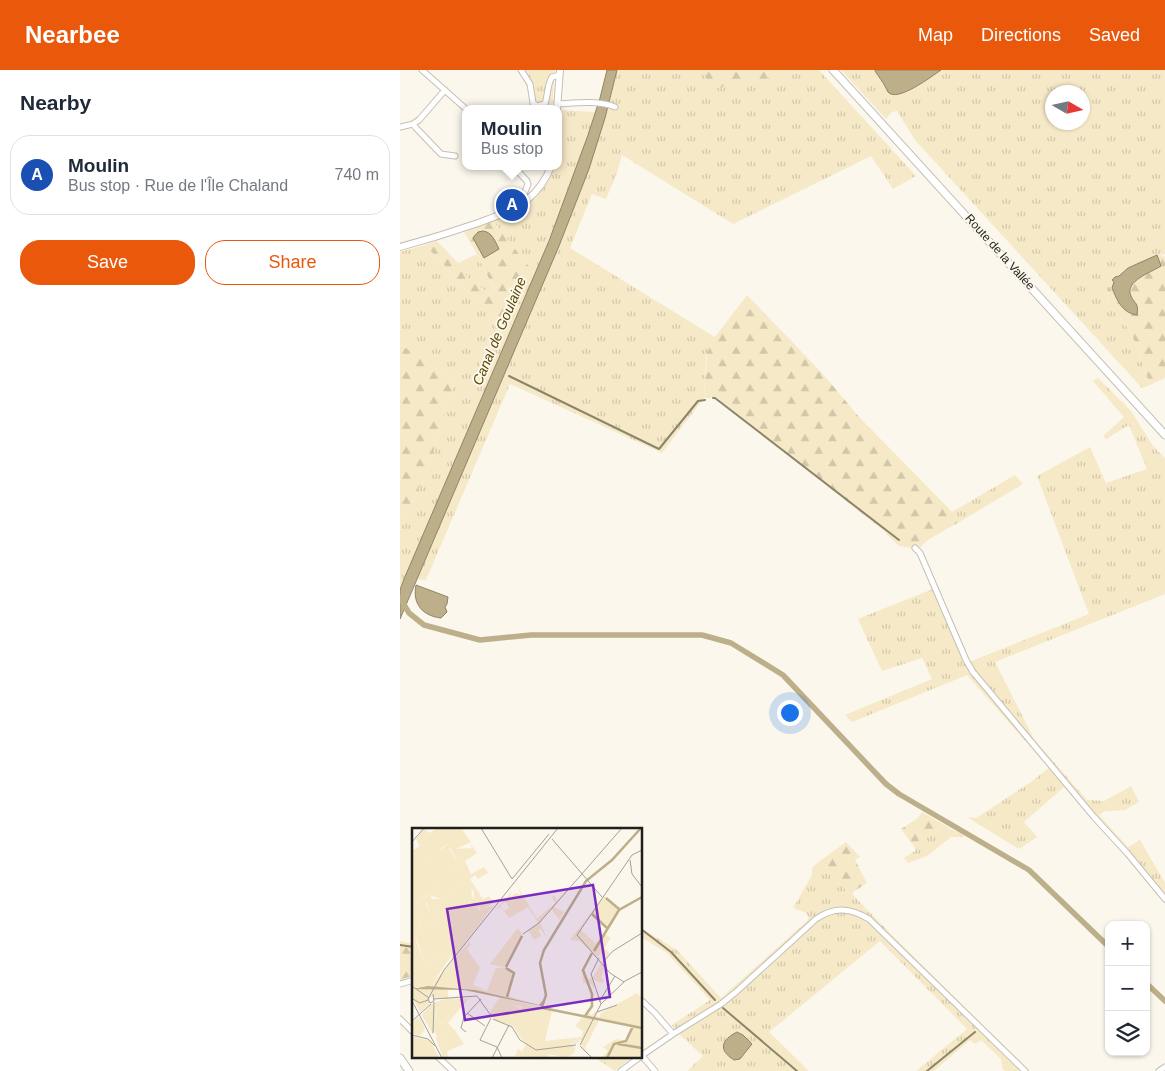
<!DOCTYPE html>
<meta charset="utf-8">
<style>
body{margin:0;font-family:Helvetica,sans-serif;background:#f2f2f3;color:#1f2937}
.controls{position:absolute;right:15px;bottom:15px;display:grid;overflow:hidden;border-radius:10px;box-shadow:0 1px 4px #0004}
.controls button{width:45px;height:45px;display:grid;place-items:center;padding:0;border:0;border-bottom:1px solid #e0e1e3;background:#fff;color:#1f2937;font:25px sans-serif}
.compass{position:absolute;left:645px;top:15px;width:45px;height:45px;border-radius:50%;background:#fff;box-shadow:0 1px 4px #0004;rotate:99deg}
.you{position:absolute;left:389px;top:642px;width:18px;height:18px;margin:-12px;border:4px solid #fff;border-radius:50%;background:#1a73e8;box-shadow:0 0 0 8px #1a73e833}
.badge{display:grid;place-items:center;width:32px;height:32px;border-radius:50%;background:#ea580c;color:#fff;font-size:16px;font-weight:700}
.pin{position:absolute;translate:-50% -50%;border:2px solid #fff;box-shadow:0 1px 5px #0006}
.popup{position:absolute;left:62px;top:35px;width:100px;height:65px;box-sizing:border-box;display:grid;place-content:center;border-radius:10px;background:#fff;filter:drop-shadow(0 1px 4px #0005);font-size:16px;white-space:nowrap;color:#747a83}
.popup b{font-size:19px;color:#1f2937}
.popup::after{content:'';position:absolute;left:50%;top:100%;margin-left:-10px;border:10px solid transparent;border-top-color:#fff}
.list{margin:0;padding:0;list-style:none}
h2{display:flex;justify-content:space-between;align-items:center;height:65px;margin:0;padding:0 20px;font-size:21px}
h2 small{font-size:16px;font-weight:400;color:#747a83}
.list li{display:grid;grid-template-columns:32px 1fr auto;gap:15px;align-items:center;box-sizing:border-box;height:80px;margin:0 10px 10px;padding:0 10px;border:1px solid #e0e1e3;border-radius:20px}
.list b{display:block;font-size:19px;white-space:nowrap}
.list p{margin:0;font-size:16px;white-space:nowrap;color:#747a83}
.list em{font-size:16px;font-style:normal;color:#747a83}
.actions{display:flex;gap:10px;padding:15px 20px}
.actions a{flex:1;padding:11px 0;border:1px solid #ea580c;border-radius:20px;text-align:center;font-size:18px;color:#ea580c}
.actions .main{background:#ea580c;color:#fff}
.icon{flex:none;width:28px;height:28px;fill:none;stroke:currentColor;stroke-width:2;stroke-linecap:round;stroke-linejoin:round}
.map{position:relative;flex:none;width:765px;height:1001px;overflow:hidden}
header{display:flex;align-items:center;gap:30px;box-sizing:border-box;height:70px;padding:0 25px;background:#ea580c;color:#fff}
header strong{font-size:24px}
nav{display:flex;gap:28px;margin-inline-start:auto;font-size:18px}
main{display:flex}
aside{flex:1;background:#fff}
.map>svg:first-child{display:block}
</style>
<header>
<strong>Nearbee</strong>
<nav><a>Map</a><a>Directions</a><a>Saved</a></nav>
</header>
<main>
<aside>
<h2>Nearby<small></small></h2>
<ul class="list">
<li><span class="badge" style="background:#1a4fb4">A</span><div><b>Moulin</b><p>Bus stop · Rue de l'Île Chaland</p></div><em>740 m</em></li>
</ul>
<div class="actions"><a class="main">Save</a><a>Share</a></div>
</aside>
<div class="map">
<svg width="765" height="1001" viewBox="0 0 765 1001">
<defs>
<pattern id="grass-tufts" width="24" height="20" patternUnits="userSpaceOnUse" patternTransform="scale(1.25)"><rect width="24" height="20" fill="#f6e9c7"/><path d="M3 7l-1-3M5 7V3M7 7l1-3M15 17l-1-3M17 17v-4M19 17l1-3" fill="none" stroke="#d3c7aa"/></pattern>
<pattern id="forest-firs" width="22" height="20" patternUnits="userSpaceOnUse" patternTransform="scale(1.25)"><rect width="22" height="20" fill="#f6e9c7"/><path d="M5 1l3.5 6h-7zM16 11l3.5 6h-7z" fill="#d3c7aa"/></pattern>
</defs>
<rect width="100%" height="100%" fill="#fbf7ed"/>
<path fill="url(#grass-tufts)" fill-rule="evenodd" d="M124 0H155L152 39H137Z
M217 0H419L516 106 493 119 471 86 333 154 222 85 217 103 206 129 192 124 170 178 315 267 307 282 306 287 304 328 262 383 110 314 26 510 17 509 159 176 189 99 205 48Z
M441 0H765V184L757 185 728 198 719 206 715 207 712 210 707 221 709 234 731 262 750 315 742 318 515 70 497 41 492 42 486 49ZM652 22H682V52H652Z
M160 40 195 42C178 97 157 151 135 204L92 150C96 148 100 148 104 147 126 140 148 119 155 96H158Z
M25 175 51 202 57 212 111 260 4 509 0 520V450L14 429 31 390 54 311 0 274V182Z
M77 184 95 222 91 225 68 208 58 193Z
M698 308 731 341 753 376 765 388V524L595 592 634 669 687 730 704 731 731 716 739 732 725 740 705 741 699 745 728 777 740 770 765 813V834L731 793 664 717 624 752 637 767 619 779 567 747 576 748 631 712 649 698 567 605 452 652 445 645 532 609 522 588 482 601 458 549 460 548 538 517 569 592 689 544 637 406 690 377 706 413 747 399 729 355 706 369 703 366 724 347 693 311Z
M615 405 623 414 561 451 552 442Z
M551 759 564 765 562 767H551L527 786 508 793 504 788 516 780 513 775 535 761Z
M420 791 435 811 453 825 490 863 629 1001H605L602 998 601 989 581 970 575 974 570 970 534 1001H516L567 959 480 871 369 962 409 1001H287L303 986 280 965 272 955 310 930 267 883 241 867V858L277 880 321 928 407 851 409 848 406 843 393 838 412 805V798Z
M194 987H233L215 1001Z"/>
<path fill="url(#forest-firs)" d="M305 0H381L385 5 309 19Z
M92 150 135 204 111 260 57 212 51 202 25 175 37 171 58 193 68 208 91 225 95 221 77 184 64 162Z
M757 185H762L765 188V308L750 315 731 262 709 234 707 221 712 210 737 234C735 231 731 228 731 224 727 209 751 202 761 196Z
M347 225 422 303 460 348 561 451 526 471 519 479 499 476 484 461 316 327 304 328 307 282 315 267Z
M0 274 54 311 31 390 14 429 0 450Z
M522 742 551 759 535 761 513 775 501 759 518 748Z
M446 772 460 787 455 790 467 813 453 822V825L435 811 420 791Z
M0 871 14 874V907H9L0 910Z"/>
<path fill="#bdaf89" stroke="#8e8468" d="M207 0H217L205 48 189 99 159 176 0 549V520L4 509 149 171 188 65 200 28Z
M475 0H541C532 6 497 33 488 22 487 21 487 19 486 18 483 12 479 7 475 1Z
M83 161C92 162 95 171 99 179L84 188 73 168 78 162Z
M757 185 761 196C752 202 724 211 731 226 735 235 739 232 737 245 722 243 717 230 712 218L714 212 712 210 715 207 719 206 728 198Z
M16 515 48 527 47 534 45 537 47 542 41 548C23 546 12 534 16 515Z
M337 962 343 965 352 974 340 989 334 990C318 980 321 970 337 962Z"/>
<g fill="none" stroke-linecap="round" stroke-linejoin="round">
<path stroke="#8e8468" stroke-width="2" d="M109 306 259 379 298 331 305 330
M313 328H315L499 470
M241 859 271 882 315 930
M0 875 14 877
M323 938 397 1001
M527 1001 575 962"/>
<path stroke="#bdaf89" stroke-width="5.5" d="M0 528 9 543 24 555 80 570 131 565H302L331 573 383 605 486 714 499 724 629 800 709 877
M746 913 765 931"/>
<g stroke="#c4c0b6" stroke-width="7">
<path id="minor" d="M22 0 66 39
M121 0 130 14 133 33 137 36 145 34C148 25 147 15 152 7L159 5
M157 34C176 33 197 30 215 37
M13 54 16 58 41 84 55 86
M0 57 13 54 19 50 45 20
M113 96 127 111 128 114 123 127 125 132
M515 478 520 483 566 590 573 602 694 747 728 784 765 829
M0 914 14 910
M241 930 255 943 273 964
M0 949 14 963
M241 986 273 964 321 934 336 922 416 849C435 836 450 838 469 849L625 1001
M242 986 255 1001
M38 987 53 1001
M221 1001 240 987
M759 1001 765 997"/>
</g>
<g stroke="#c4c0b6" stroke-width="8">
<path id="tertiary" d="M157 39 160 0
M0 177C26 170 52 162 78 153 94 147 113 141 127 130 138 121 146 110 151 96"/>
</g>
<g stroke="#c4c0b6" stroke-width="9">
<path id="secondary" d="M433 0 765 365
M0 988 9 1001"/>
</g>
<use href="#minor" stroke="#fff" stroke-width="5"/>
<use href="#tertiary" stroke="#fff" stroke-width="6"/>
<use href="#secondary" stroke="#fff" stroke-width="7"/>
</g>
<g text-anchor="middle" stroke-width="4" stroke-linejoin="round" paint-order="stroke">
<g font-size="12" fill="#211f1c" stroke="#fbf7ed">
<text transform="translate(600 182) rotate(48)" y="4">Route de la Vallée</text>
</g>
<g font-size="14" font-style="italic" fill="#5e4903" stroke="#fbf7ed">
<text transform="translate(99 261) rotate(-67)" y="5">Canal de Goulaine</text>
</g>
</g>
<g transform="translate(12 758)">
<rect width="230" height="230" fill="#fbf7ed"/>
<path d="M12 0 18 5 25 0H49L59 14 44 21 51 33 46 35 36 16 29 20 33 44 48 36 55 47 42 59 35 72 22 51 18 54 8 37 15 33 4 11ZM0 30 16 59 20 56 29 71 17 67 0 74ZM49 57 57 61 67 83 82 77 40 132 30 100 16 102 15 99 28 95 23 80 44 69ZM105 58 125 91 143 75 140 69 142 67 145 73 158 58 142 79 152 84 148 92 139 81 128 95 136 112 129 101 126 102 129 108 122 112 116 102 126 95 116 79 97 90 92 83 97 80 94 74 88 77 90 81 87 79 82 83 100 63 98 69 104 65 109 67ZM192 68 207 82 193 106 199 110 192 120 198 125 194 129 189 125 185 130 181 125 171 141 176 151 181 149 190 134 193 137 189 150 192 152 190 155 182 152V161L179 156 171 155 170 142 180 124 167 113 158 112ZM179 87 195 101 184 116 169 102ZM12 71 17 83 7 91 11 104 3 105 5 115 12 134 30 128 35 134 20 156 57 114 59 117 55 121 68 140 61 157 75 163 84 140H94L103 145 96 168 127 177 55 161 16 158 0 160V78ZM14 159 36 160V170L56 171 36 195 42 201 34 206 30 222 34 228 33 224 40 221 35 224 36 230H31L24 211 31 195 24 193 25 177 21 207 10 187 19 176 33 171 18 169 17 176 8 184 0 169V161ZM88 169 140 182 133 213 169 209 158 216 164 220 162 225 155 230 137 226 136 230 103 228 106 221 110 224 114 216 106 206 115 190 109 178 97 177 88 195 83 193 78 184ZM7 189 13 201 8 208 0 205V194ZM0 208 19 213 27 230H0Z" fill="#f6e9c7" fill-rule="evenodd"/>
<path d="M57 14 65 25 53 33 59 46 72 39 76 45 66 51 63 47 58 51 71 71 77 68 82 75 67 83 69 80 62 77V64L60 61 59 67 50 57 42 73 23 80 28 95 15 99 17 102 30 99 38 120V130L35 134 30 128 12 134 3 105 11 104 7 91 17 83 16 78 12 71 0 78V74L18 67 20 71H29L20 56 16 60 9 47 0 30 1 22 8 18 15 33 9 37 18 54 22 50 35 72 42 59 55 47 48 36 33 44 38 54 35 55 21 28 36 16 41 17 37 21 46 35 50 33 44 21 60 20ZM106 100 111 108 94 140 78 136ZM230 170V200L188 190 173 220 178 227 169 218V211L166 215 158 217 169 209 171 203 163 198 174 185 180 187 183 183 186 190 197 180ZM23 177 24 193 32 196 27 212 21 201ZM97 177 122 183 106 206 102 199 88 195ZM42 201 52 216 35 223 32 230 30 222 34 206Z" fill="#f6e9c7"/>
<path d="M225 165 230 170V230H189L196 223 191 219 204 211 213 213 220 199 187 191 189 185Z" fill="#f6e9c7"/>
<path d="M16 158 63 162 127 177 131 172 129 178 134 179 52 162 0 161Z" fill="#bdaf89"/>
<path fill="none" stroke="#bdaf89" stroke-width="2.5" d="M194 70 207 81M180 86 196 101M182 123 207 82 230 69M94 139 110 108M94 140 102 145 95 169M130 179 134 167 128 135 132 122 174 53 200 32 229 0M131 180 230 200M173 188 180 178V166L171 142 180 125M206 216 230 220M195 230 202 216 214 213 221 198"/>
<path fill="none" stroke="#a4a199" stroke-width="1" d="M69 0 100 51 137 6M140 11 190 69M0 14 12 0M218 32 220 46 230 59M111 106 127 95 210 0M187 130 179 146 189 176M191 134 201 123 230 105M212 154 198 145 165 107 220 27 230 22M0 158 17 170M21 166 22 173 18 175 16 171 32 142 146 0M1 171 8 175 16 172M21 171 65 168 80 189M0 173 30 230M187 174 203 148M185 184 205 177M55 185 73 198M79 190 68 212 85 219 90 230M81 191 100 199 108 212 124 222 164 217M0 193 19 176M54 204 49 200 52 189 69 171M21 205 22 174M0 207 16 211 23 218M168 217 189 176 213 153 230 144M168 218 180 230M80 230 97 197"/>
<path fill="#7b2cbf" fill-opacity="0.15" stroke="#7b2cbf" stroke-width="2.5" d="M181 57 198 169 53 192 35 81Z"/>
<rect width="230" height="230" fill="none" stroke="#211f1c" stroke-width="2.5"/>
</g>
</svg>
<div class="controls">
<button>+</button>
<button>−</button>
<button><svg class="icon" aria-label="layers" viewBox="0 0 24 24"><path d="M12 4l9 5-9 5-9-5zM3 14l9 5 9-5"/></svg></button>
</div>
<svg class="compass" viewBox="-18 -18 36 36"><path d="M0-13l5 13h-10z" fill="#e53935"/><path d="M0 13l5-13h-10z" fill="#747a83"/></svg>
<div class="you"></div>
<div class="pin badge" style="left:112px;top:135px;background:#1a4fb4">A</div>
<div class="popup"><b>Moulin</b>Bus stop</div>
</div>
</main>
